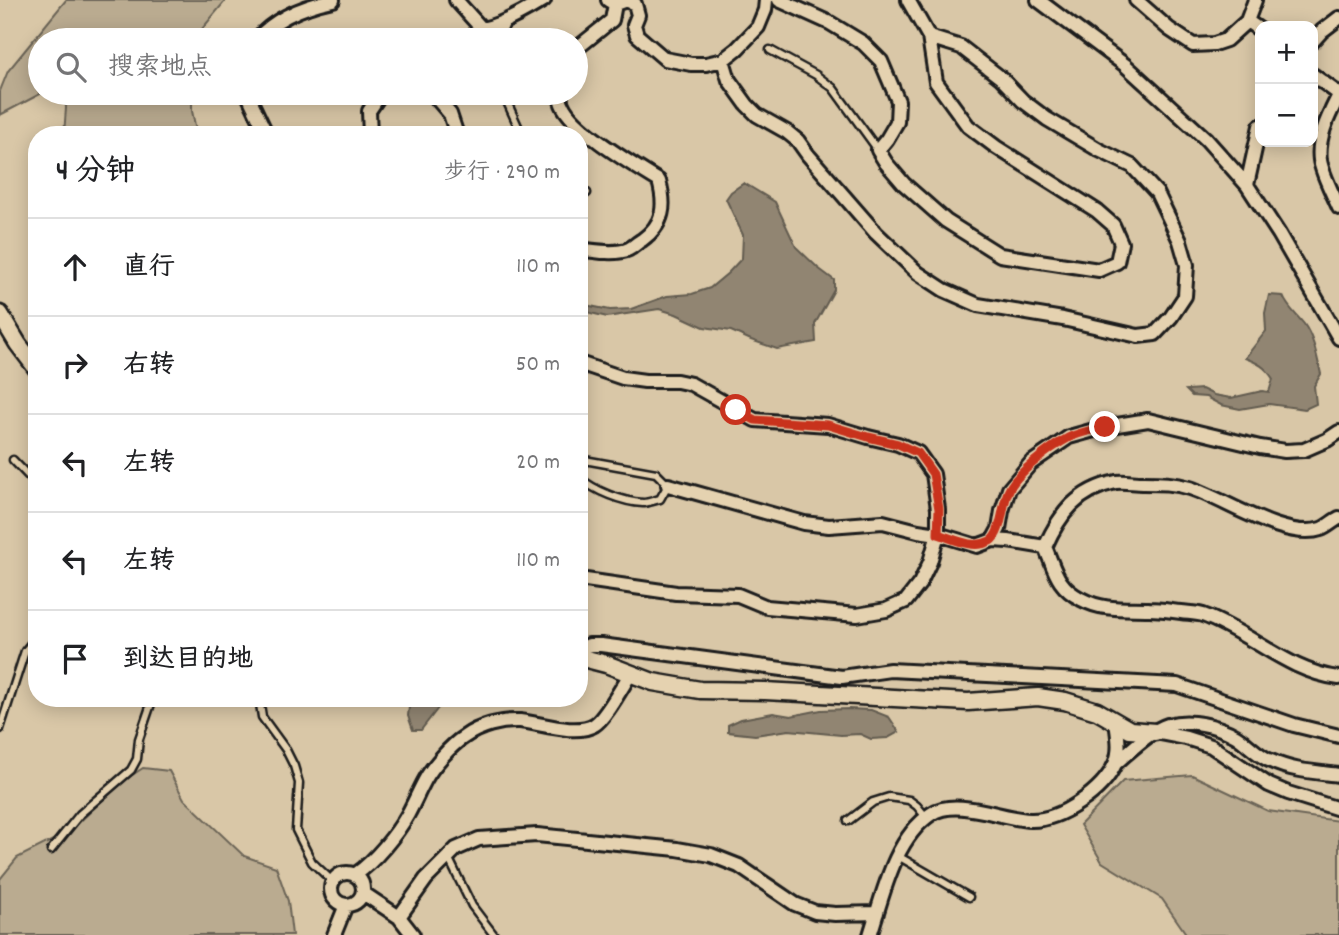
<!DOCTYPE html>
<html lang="zh">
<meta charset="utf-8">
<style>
body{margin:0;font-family:Dekko,"LXGW WenKai TC",sans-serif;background:#f6f6f6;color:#202124}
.controls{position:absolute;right:21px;top:21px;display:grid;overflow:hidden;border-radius:14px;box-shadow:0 4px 18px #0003}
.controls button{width:63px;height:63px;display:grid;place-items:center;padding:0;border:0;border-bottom:2px solid #e0e0e0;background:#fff;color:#202124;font:35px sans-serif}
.stop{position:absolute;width:21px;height:21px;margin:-16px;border:5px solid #c8321e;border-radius:50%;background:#fff}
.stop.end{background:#c8321e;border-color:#fff;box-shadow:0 2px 7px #0008}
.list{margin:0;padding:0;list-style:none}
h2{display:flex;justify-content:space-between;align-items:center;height:91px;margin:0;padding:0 28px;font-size:30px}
h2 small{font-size:23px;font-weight:400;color:#757577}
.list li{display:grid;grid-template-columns:46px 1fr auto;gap:21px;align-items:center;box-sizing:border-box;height:98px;padding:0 28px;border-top:2px solid #e0e0e0}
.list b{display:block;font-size:26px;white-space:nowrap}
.list em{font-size:23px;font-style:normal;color:#757577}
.icon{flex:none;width:38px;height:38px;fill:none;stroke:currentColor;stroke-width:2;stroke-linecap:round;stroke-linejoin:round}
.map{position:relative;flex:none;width:1339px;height:935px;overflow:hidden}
.search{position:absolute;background:#fff;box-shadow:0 4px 18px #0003;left:28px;top:28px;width:560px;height:77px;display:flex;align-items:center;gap:18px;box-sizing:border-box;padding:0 24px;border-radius:38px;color:#757577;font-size:26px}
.panel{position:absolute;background:#fff;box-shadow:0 4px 18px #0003;left:28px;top:126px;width:560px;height:581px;border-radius:28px}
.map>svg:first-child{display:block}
</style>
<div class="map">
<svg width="1339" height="935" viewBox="0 0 1339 935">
<rect width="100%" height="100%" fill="#d9c7a7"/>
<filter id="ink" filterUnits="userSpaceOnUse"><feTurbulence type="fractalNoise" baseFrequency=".0143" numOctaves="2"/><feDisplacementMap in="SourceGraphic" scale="14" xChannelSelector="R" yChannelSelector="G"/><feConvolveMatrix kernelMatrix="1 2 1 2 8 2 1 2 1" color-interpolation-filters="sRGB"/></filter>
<g filter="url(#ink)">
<path fill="#baab90" stroke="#6b6456" stroke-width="2" d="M66 0H226L193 40H40V93H42L0 115V91L8 71Z
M65 93H192V111L197 135H64L66 108Z
M143 768 169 771 184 799 244 856 276 867 288 901 292 935H0V879L17 858 69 832 123 781Z
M1192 775 1268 811 1339 821V935H1187L1162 899 1102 862 1080 825 1123 781Z"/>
<path fill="#918572" stroke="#625b50" stroke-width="2" d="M744 183 775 202 796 247 818 268 834 280V290L815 324 816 342 777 349 751 340 731 331 704 327 676 314 659 309 607 317 579 310 580 304 610 310 631 309 667 296 692 294 710 288 728 273 742 258 743 235 726 199 731 192Z
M1269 295 1283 296C1287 307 1296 314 1304 324 1314 338 1317 357 1321 374L1314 386 1316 404 1305 409 1269 404 1240 409 1221 405 1206 397 1192 396 1186 390 1202 389 1214 395 1231 398 1262 391 1269 392 1273 379C1266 367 1258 363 1245 358L1266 331 1265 313Z
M410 698H460L442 703 421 730H413L408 716Z
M849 709 871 710 889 717 899 732 888 738 871 739 860 734 841 735 789 730 755 735 728 732V725L741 719 773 713 791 716 821 710Z"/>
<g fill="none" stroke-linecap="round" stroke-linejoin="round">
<g stroke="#1c1c1c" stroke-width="11">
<path id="service" d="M482 29 485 40
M499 40 506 23
M770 50 816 75 833 88 878 150
M503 93 522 135
M579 187 587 193
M579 459 656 473 668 485 660 499C655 500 648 503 643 503 623 502 594 491 579 477
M13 460 37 485
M259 698 262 717 286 750 294 766 299 783 296 830 312 862 332 881
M0 729 25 651 37 636
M848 821 873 802 889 797 909 800 917 806 926 817
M51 850 80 814 131 770 137 759 139 739 153 698
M898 856 969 897
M448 857 472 906 494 935"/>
</g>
<g stroke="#1c1c1c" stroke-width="18">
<path id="minor" d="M456 0 482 29C502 25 526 11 544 0
M608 0 615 4 626 0 635 4 638 15 634 25 637 35 665 59 691 64H706L723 60 737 49 758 27 765 10 766 0
M779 0 830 23 863 43 881 61 898 101 897 122 887 139 878 150 886 163 904 184 946 221 1000 255 1099 270 1117 262 1121 243 1113 225 1097 211 996 147 968 126 936 82 929 37
M1038 0 1125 65 1206 139 1247 185 1279 234 1339 338
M1136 0 1169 29 1193 45 1214 44 1226 40 1247 21 1255 0
M1247 21 1260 30
M256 40C275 18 305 6 333 0
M1313 41 1322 31 1339 18
M576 49 612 20 615 4
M723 60 729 80 747 105 757 115 787 132 798 141 808 155 876 233 918 273 944 290 978 305 1063 319 1138 336 1155 334 1171 317 1185 296 1187 265 1180 241 1157 193 1132 166 1099 150 1047 119 1023 101 1001 78 961 47 929 37 908 0
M1313 75 1339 94
M247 93 267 135
M432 93 450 114 457 135
M560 93C561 96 560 100 562 104 572 129 635 166 659 181 666 206 664 224 642 240 638 242 633 247 629 249 616 255 593 251 579 249
M1339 95C1329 115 1317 137 1320 160 1322 174 1333 194 1339 208
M370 135 369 111 381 93
M1247 185 1260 126
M579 363 623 378 645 381H677L691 384 755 420 828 425 868 437 898 444 918 453 933 474 938 509V534L930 562 920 583 906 601 886 610 857 615 767 607 738 595 676 593 579 579
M668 485 804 523 829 526 883 522 918 531 938 534 977 546 993 540 999 529 1002 511 1009 489 1031 463 1069 437 1105 427 1148 420 1260 447 1285 451 1304 450 1327 440 1339 432
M1339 518C1333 521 1327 527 1321 529 1285 541 1225 499 1190 488 1174 483 1160 483 1143 483 1134 483 1125 481 1116 482 1078 490 1060 513 1045 547 1055 570 1057 587 1081 599 1103 611 1125 608 1149 609 1160 609 1171 611 1181 612 1188 613 1196 613 1203 615 1250 632 1288 672 1339 678
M993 540 1008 541 1045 547
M579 649 589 645H601L842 677 890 670 1177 685 1294 725 1339 736
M1155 732 1186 738 1211 746 1269 785 1288 793 1339 809
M1116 763C1129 752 1151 730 1168 725 1189 719 1217 725 1236 736 1248 744 1258 756 1271 761 1292 771 1316 772 1339 775
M331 889a16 16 0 1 1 32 0a16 16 0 1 1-32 0Z
M356 874C374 862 397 834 408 814 414 803 419 791 425 780 432 767 451 745 464 737 479 726 501 720 520 721 540 723 576 736 594 725 605 719 623 685 631 673
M363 893 399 917 413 935
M399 917 426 879 456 849 479 839 537 835 677 849 711 855 739 866 795 904 815 912 835 914 877 913
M334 935 346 905
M870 935C883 895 894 839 931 814 956 797 1002 819 1030 820 1060 821 1103 791 1115 764 1121 751 1118 736 1116 722"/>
</g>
<g stroke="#1c1c1c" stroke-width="21">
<path id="tertiary" d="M0 314 18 344 37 369
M579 657 606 664 653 682 700 690 765 691 968 702 1038 697 1065 701 1097 711 1130 730 1155 732"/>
</g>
<use href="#service" stroke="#e5d2b0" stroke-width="6"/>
<use href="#minor" stroke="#e5d2b0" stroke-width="12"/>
<use href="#tertiary" stroke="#e5d2b0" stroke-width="16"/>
</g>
</g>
<g fill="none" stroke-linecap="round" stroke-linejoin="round" filter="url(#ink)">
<path stroke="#c8321e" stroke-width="9" d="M736 410 755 420 828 425 868 437 898 444 918 453 933 474 939 509 938 534C954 539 973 550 990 541 1002 534 1002 505 1008 492 1015 474 1051 447 1068 438 1079 432 1093 430 1105 427"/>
</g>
</svg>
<div class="controls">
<button>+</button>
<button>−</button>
</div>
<div class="stop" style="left:736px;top:410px"></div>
<div class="stop end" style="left:1105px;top:427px"></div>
<div class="search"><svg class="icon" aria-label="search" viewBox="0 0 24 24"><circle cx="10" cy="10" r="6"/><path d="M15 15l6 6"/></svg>搜索地点</div>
<section class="panel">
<h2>4 分钟<small>步行 · 290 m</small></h2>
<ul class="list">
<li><svg class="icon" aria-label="ahead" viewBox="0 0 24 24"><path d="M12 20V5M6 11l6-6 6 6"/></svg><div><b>直行</b></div><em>110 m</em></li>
<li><svg class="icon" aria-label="right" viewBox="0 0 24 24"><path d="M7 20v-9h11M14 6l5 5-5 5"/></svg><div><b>右转</b></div><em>50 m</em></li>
<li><svg class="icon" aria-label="left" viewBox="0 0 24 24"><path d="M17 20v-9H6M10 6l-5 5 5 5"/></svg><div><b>左转</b></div><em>20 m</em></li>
<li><svg class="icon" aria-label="left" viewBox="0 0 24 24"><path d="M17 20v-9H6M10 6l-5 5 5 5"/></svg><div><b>左转</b></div><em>110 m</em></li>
<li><svg class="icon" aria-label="arrive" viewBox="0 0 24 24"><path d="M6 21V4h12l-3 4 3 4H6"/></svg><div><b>到达目的地</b></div></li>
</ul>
</section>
</div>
